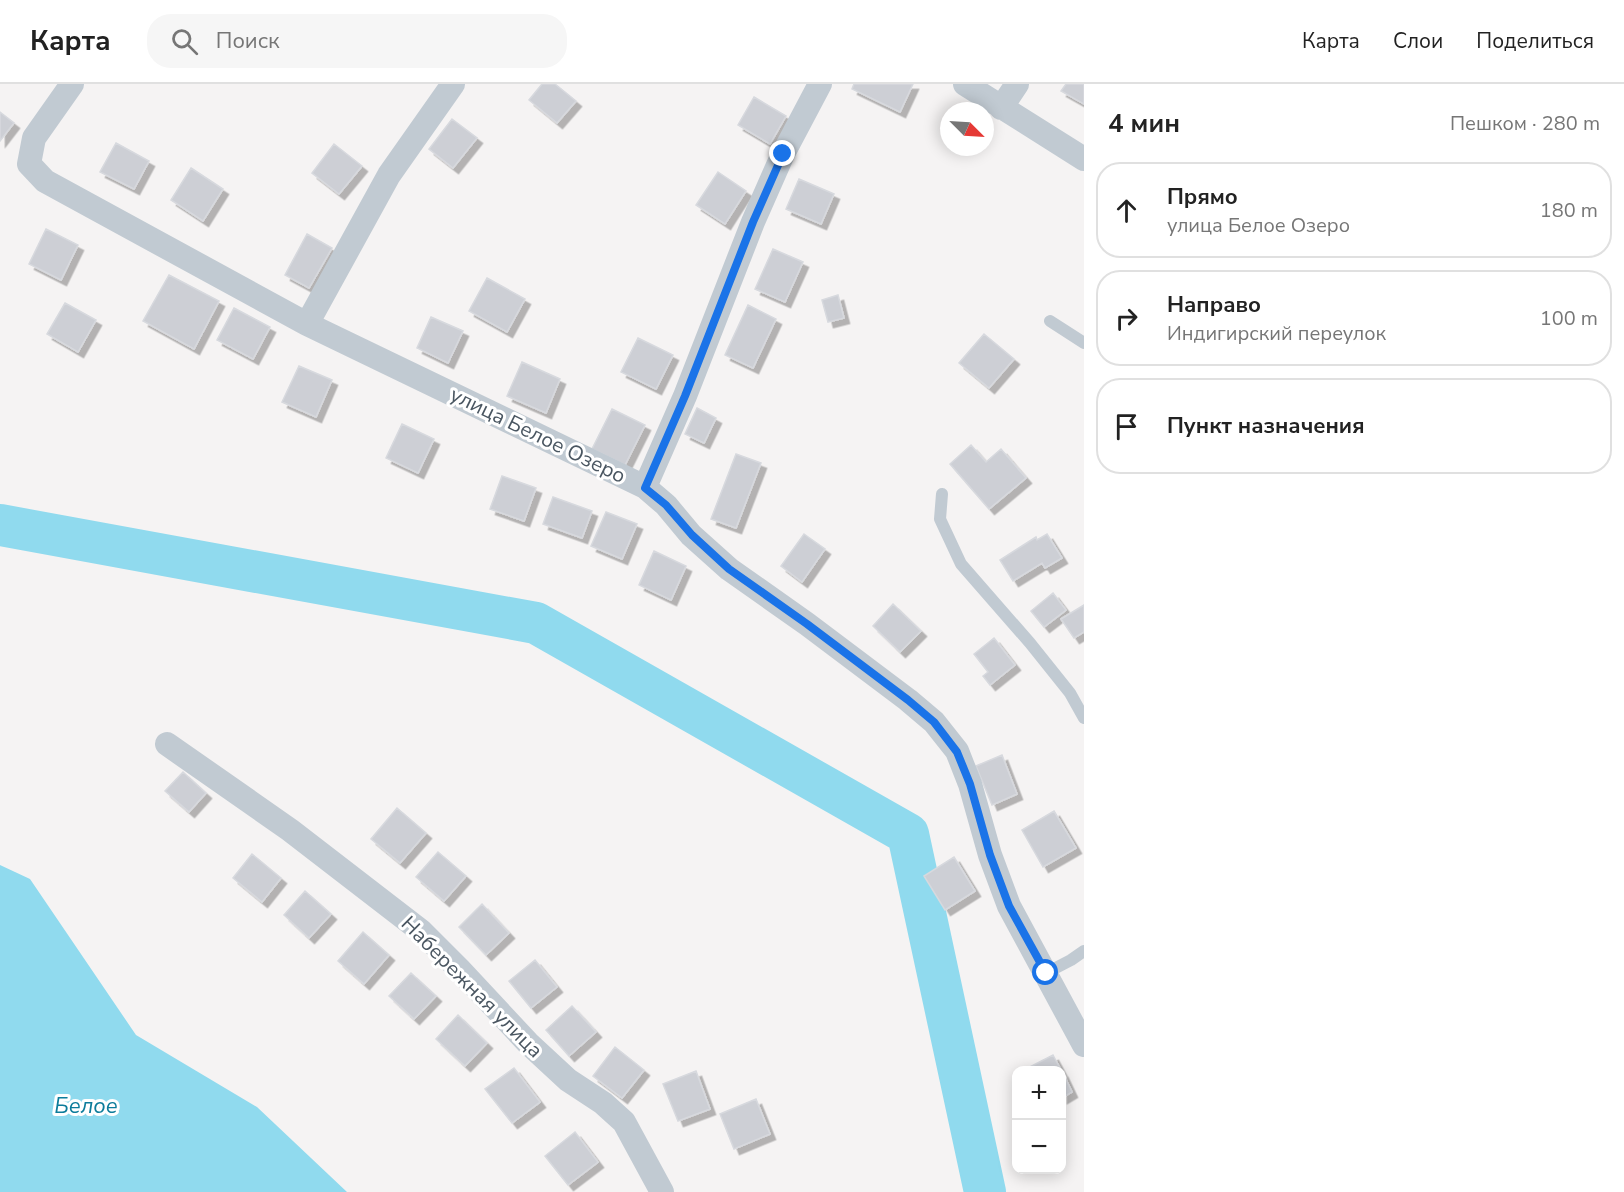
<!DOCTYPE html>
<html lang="ru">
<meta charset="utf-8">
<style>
body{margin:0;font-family:"Nunito Sans",sans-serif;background:#f6f6f6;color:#222}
.controls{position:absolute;right:18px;bottom:18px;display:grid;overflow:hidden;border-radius:12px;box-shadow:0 3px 15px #0003}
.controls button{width:54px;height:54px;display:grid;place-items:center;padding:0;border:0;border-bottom:2px solid #e0e0e0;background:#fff;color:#222;font:30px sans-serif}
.compass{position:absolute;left:940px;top:18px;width:54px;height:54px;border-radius:50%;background:#fff;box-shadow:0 3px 15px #0003;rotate:114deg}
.stop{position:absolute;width:18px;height:18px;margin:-14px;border:4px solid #1a73e8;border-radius:50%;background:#fff}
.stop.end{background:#1a73e8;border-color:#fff;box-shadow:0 2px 6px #0008}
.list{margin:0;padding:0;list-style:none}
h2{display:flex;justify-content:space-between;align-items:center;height:78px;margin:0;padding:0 24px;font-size:26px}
h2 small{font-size:20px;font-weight:400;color:#767676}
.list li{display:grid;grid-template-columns:39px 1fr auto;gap:18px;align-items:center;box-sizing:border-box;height:96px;margin:0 12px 12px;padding:0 12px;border:2px solid #e0e0e0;border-radius:24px}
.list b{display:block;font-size:22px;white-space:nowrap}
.list p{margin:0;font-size:20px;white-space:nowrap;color:#767676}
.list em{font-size:20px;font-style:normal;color:#767676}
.icon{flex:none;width:33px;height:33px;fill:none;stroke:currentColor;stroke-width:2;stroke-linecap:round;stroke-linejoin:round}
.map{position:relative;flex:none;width:1084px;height:1108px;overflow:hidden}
header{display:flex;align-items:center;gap:36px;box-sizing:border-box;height:84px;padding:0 30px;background:#fff;border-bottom:2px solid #e0e0e0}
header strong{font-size:28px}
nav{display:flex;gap:33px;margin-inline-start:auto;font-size:21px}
.search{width:420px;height:54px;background:#f6f6f6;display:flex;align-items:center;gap:15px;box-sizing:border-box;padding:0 21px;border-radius:24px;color:#767676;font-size:22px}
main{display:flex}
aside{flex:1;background:#fff}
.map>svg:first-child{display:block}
</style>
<header>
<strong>Карта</strong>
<div class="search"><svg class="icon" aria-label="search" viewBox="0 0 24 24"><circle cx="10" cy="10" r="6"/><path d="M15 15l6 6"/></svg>Поиск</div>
<nav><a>Карта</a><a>Слои</a><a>Поделиться</a></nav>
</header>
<main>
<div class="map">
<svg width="1084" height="1108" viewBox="0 0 1084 1108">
<defs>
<filter id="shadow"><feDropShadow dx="5.5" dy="5.5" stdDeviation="0" flood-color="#0004"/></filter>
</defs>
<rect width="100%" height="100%" fill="#f5f3f3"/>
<path fill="#90daee" d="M0 781 30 795 136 951 257 1023 347 1108H0Z"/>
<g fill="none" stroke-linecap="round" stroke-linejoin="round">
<path stroke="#90daee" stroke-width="42" d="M0 441 536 539 908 750 985 1108"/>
</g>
<path fill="#cdcfd5" stroke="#d7d9de" stroke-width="1.5" filter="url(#shadow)" d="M542 0H555L576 17 557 39 529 16Z
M854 0H913L900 28 852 5Z
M1066 0H1084V20L1061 7Z
M754 13 786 32 770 60 738 41Z
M0 28 14 39 0 57Z
M452 35 477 54 453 84 429 65Z
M116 59 149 77 134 105 100 88Z
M334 60 362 82 339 110 312 89Z
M191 84 223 105 203 137 171 116Z
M718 88 746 107 725 140 696 121Z
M799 95 834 110 821 140 786 125Z
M46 145 78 161 61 196 29 180Z
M307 150 332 164 309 204 285 191Z
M773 165 803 178 785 218 755 205Z
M169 191 219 217 194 265 143 237Z
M487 194 525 215 507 248 469 227Z
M838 211 844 234 828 238 822 216Z
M65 219 96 236 78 268 47 250Z
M748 221 776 235 753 284 725 271Z
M234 224 270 243 253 275 217 256Z
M431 233 463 247 448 279 417 264Z
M984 250 1014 275 989 304 959 279Z
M638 254 673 271 656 305 621 288Z
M522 278 560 295 546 329 507 312Z
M299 282 332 296 316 333 282 318Z
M697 324 716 334 704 359 685 350Z
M612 325 645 341 625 381 592 365Z
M402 340 434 355 418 389 386 374Z
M971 361 986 378 1001 365 1026 394 989 425 950 380Z
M736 370 761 379 736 444 711 435Z
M502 392 536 404 524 437 490 425Z
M553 413 592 427 582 454 543 440Z
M606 428 637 440 622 475 591 462Z
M804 450 825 465 802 498 781 482Z
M1047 450 1062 474 1045 484 1042 479 1013 497 1000 476 1036 453 1037 456Z
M654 467 686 482 671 516 639 501Z
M1053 509 1066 526 1044 543 1031 527Z
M893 520 921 547 900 568 873 542Z
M1084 521V548L1074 554 1061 535Z
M994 554 1015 581 990 601 983 592 988 588 974 570Z
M1002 671 1017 710 992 721 976 682Z
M183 688 206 709 189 728 165 707Z
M397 724 426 749 400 779 371 755Z
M1054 727 1076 764 1043 783 1022 746Z
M438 768 466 792 444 817 416 793Z
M252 770 281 794 262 818 233 794Z
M954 773 975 807 945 826 924 792Z
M305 807 331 830 309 854 284 831Z
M482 820 509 849 486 871 459 843Z
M363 848 389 871 364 900 338 877Z
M535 876 557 903 531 924 509 897Z
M411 889 436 912 414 935 389 912Z
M572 922 596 948 569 972 546 946Z
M458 931 487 959 465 982 436 955Z
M615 963 644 986 622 1014 593 992Z
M1053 971 1061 986H1024Z
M514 984 540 1018 512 1039 485 1005Z
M696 987 710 1025 678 1037 663 1000Z
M1062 987 1072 1008 1062 1014Z
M756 1015 770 1050 734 1065 720 1030Z
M575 1048 598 1078 568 1101 545 1072Z"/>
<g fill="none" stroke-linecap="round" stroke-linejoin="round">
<path stroke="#c1cad2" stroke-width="12" d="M1050 237 1084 259
M942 410 940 435 961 480 1030 559 1070 609 1084 634
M1046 889 1071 876 1084 867"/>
<path stroke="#c1cad2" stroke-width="24" d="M72 0 34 54 29 80 45 97 307 240 645 403 666 421 691 451 729 485 807 540 908 616 934 638 957 667 970 700 990 771 1009 822 1084 961
M965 0 1084 75
M1001 24 1017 0
M307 240 389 91 453 0
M645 403 685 312 753 138 783 70 820 0
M167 660 290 746 421 847 459 885 528 959 568 996 603 1019 624 1038 662 1108"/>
</g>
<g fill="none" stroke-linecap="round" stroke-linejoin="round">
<path stroke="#1a73e8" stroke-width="8" d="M783 70 753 138 685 312 645 404 666 421 692 451 729 485 807 540 908 616 934 638 957 668 970 700 990 771 1009 822 1046 889"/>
</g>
<g text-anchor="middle" stroke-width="6" stroke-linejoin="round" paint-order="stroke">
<g font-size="21" fill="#4a5661" stroke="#fff">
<text transform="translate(538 351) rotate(26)" y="7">улица Белое Озеро</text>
<text transform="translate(472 903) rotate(45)" y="7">Набережная улица</text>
</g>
<g font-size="22" font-style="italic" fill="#0c7c9b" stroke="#fff">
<text x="86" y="1029">Белое</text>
</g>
</g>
</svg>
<div class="controls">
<button>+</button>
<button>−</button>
</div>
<svg class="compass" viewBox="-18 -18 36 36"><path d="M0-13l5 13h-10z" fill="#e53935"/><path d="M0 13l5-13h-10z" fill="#767676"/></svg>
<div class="stop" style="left:1046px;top:889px"></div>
<div class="stop end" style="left:783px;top:70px"></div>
</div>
<aside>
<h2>4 мин<small>Пешком · 280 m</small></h2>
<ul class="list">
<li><svg class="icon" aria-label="ahead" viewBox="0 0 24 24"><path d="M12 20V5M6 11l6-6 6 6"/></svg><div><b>Прямо</b><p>улица Белое Озеро</p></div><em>180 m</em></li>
<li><svg class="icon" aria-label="right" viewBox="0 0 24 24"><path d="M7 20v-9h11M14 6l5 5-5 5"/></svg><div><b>Направо</b><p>Индигирский переулок</p></div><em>100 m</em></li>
<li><svg class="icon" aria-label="arrive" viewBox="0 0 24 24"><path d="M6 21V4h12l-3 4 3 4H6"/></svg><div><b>Пункт назначения</b></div></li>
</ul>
</aside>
</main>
